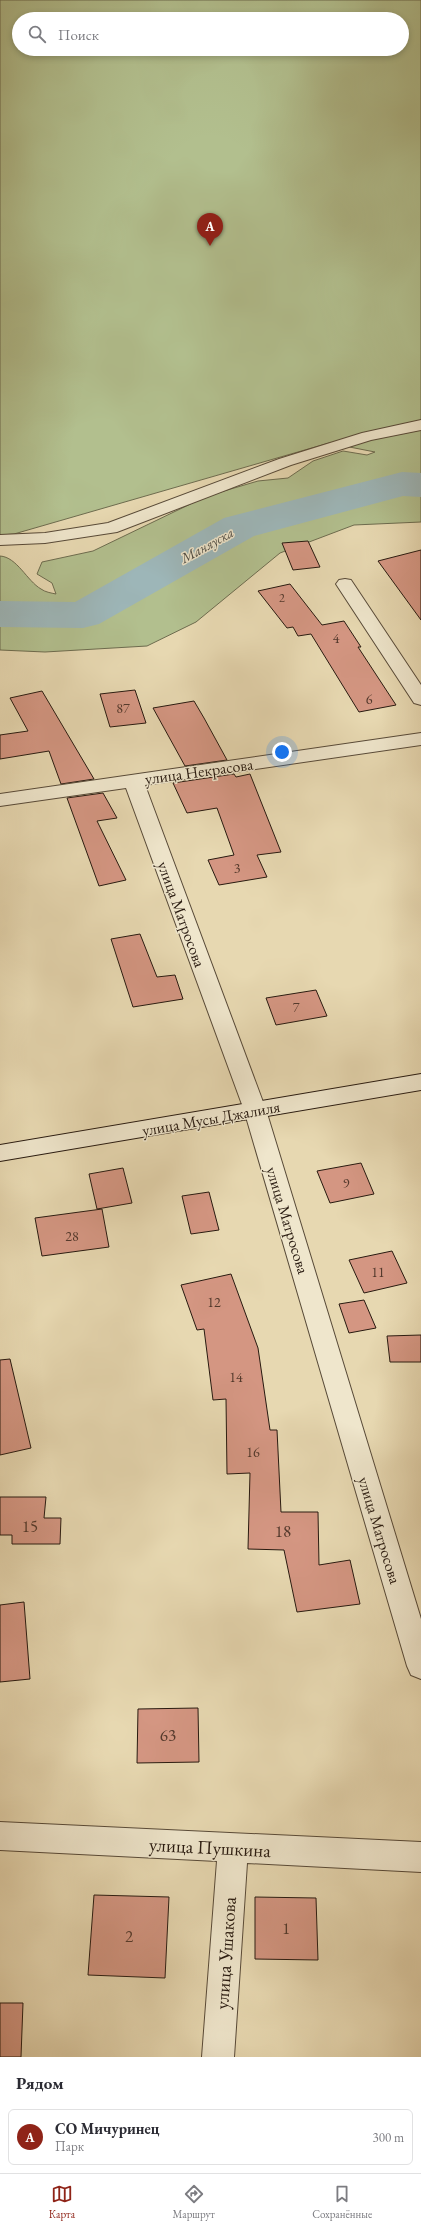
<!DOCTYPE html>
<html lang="ru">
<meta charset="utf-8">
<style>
body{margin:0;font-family:"EB Garamond",serif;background:#f7f7f7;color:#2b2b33}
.you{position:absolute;left:282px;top:752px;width:14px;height:14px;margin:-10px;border:3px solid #fff;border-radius:50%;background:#1a73e8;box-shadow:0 0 0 6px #1a73e833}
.badge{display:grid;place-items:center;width:26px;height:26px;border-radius:50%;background:#8f2418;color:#fff;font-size:13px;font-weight:700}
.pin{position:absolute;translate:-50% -33px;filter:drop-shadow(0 1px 2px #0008)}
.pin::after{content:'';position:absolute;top:21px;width:14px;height:12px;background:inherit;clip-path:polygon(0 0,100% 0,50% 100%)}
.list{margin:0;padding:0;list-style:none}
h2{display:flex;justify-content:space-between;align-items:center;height:52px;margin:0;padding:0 16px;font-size:17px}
h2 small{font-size:13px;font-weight:400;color:#7c7c81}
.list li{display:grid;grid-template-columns:26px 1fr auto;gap:12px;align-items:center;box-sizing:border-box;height:56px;margin:0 8px 8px;padding:0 8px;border:1px solid #e1e1e2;border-radius:6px}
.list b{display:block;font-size:15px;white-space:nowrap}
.list p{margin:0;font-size:13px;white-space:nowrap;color:#7c7c81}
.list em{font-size:13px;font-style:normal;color:#7c7c81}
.icon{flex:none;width:22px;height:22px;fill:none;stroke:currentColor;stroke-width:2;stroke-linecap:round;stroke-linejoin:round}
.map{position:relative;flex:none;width:421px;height:2057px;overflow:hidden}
.search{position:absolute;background:#fff;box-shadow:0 2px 6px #0003;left:12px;right:12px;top:12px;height:44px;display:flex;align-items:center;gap:10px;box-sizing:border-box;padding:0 14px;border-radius:22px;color:#7c7c81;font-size:15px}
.sheet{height:116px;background:#fff}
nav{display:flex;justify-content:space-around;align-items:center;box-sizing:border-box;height:56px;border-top:1px solid #e1e1e2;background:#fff;font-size:11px;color:#7c7c81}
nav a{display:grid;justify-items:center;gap:2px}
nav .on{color:#8f2418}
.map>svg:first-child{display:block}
</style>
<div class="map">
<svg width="421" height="2057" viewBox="0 0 421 2057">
<rect width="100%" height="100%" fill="#e7d8b1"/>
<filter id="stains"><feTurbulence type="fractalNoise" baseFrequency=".005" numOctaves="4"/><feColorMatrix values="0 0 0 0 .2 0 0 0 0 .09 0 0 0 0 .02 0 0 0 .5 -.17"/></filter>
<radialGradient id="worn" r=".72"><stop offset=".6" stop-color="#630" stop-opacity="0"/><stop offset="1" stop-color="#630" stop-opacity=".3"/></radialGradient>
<path fill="#b2bf8e" stroke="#6d6c4f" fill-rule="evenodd" d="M0 0H421V522L354 525 280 553 196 622 147 646 45 652 0 650V556C17 557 27 581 41 589 45 592 51 593 56 594L52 583 37 574 42 562 93 551 207 496 258 481 288 478 313 461 343 451 367 455 375 452 329 443 14 534 0 535ZM19 19H402V49H19Z"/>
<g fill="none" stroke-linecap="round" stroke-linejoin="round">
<path fill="#9db6b8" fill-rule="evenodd" d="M402 472 421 473V497L403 496 254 536 99 624 83 628 0 627V601L75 602 224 518Z"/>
</g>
<path fill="#d49682" stroke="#281a10" d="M308 541 320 567 293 570 282 543Z
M421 550V620L378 561Z
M290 584 322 625 344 621 361 647H358L396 705 359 712 311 634 298 636 293 627 287 628 258 591Z
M135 690 146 723 110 727 100 694Z
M42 691 94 779 61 784 49 751 0 759V735L28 731 10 698Z
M194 701 204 718 227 760 185 766 153 708Z
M234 774 236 777 250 774 281 852 257 855 267 877 219 885 208 860 234 855 217 808 187 813 173 783Z
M103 793 117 818 97 821 126 880 99 886 67 798Z
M140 934 157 977 175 975 183 999 133 1007 111 939Z
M316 990 327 1016 276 1025 266 998Z
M361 1163 374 1194 330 1203 317 1171Z
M123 1168 132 1203 97 1209 89 1174Z
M209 1192 219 1230 191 1234 182 1196Z
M102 1209 109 1247 42 1256 35 1218Z
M392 1251 407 1283 364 1293 349 1260Z
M231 1274 258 1348 270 1430H277L281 1512H318L319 1565 350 1560 360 1604 297 1612 284 1550 248 1549 250 1473 227 1474 226 1399 213 1400 204 1329 197 1330 181 1285Z
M364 1300 376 1328 349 1333 339 1304Z
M421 1335V1362H390L387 1336Z
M10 1359 31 1448 0 1455V1360Z
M0 1497H46L44 1518H61L60 1544H12V1535H0Z
M24 1602 30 1679 0 1682V1605Z
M198 1708 199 1762 137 1763 138 1709Z
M94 1895 169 1897 165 1978 88 1975Z
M255 1897 316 1898 318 1960 255 1959Z
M0 2003H23L21 2057H0Z"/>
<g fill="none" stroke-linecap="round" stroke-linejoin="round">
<g stroke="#584a38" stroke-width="2">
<path id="minor" d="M421 420V430L371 440 291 465 117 532 45 543 0 545V535L45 533 108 523 279 459 362 433Z
M345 579 351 580 421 685V705L414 703 336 584 339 580Z
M421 733V745L145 785 266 1110 421 1619V1679L411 1675 407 1666 244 1110 126 788 0 806V794Z
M0 1822 421 1842V1872L247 1863 234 2057H202L217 1861 0 1850Z"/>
</g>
<g stroke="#281a10" stroke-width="2">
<path id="secondary" d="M421 1074V1090L0 1161V1145Z"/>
</g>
<use href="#minor" fill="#efe6cc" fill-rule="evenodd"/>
<use href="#secondary" fill="#efe6cc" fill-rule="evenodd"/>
</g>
<g text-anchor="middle" stroke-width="3" stroke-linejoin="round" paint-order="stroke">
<g font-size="12" fill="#53392c">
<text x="282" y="602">2</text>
</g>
<g font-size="14" font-style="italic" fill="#4b4942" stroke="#efe6cc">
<text transform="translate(207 545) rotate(-29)" y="5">Маняуска</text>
</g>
<g font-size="14" fill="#53392c">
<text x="336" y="643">4</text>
<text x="369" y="704">6</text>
<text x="123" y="713">87</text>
<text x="237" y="873">3</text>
<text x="296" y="1012">7</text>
<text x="346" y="1188">9</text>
<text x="72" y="1241">28</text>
<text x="378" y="1277">11</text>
<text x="214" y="1307">12</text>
<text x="236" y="1382">14</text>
<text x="253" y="1457">16</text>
</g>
<g font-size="16" fill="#281a10" stroke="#efe6cc">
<text transform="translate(199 771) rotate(-8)" y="6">улица Некрасова</text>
<text transform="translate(182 914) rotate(70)" y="6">улица Матросова</text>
<text transform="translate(211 1118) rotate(-10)" y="6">улица Мусы Джалиля</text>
<text transform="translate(288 1220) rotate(73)" y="6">улица Матросова</text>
<text transform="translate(380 1530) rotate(73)" y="6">улица Матросова</text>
</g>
<g font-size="17" fill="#53392c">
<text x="30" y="1532">15</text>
<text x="283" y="1537">18</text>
<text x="168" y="1741">63</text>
<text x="286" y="1934">1</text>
<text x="129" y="1942">2</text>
</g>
<g font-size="19" fill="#281a10" stroke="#efe6cc">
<text transform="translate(210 1847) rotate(3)" y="7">улица Пушкина</text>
<text transform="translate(225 1953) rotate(-86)" y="7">улица Ушакова</text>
</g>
</g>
<rect width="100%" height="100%" filter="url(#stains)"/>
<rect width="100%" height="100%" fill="url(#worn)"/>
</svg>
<div class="you"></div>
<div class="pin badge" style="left:210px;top:246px">A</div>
<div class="search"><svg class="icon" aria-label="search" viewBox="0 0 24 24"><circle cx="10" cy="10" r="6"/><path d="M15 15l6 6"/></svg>Поиск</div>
</div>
<section class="sheet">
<h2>Рядом<small></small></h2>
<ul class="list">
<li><span class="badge">A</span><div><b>СО Мичуринец</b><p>Парк</p></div><em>300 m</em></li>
</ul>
</section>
<nav>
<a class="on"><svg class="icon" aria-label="map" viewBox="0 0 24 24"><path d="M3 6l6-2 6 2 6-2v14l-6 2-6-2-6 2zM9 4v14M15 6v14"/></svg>Карта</a>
<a><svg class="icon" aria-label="directions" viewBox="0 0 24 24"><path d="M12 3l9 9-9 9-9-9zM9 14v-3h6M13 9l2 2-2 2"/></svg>Маршрут</a>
<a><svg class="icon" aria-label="saved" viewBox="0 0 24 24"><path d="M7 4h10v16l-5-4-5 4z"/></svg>Сохранённые</a>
</nav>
